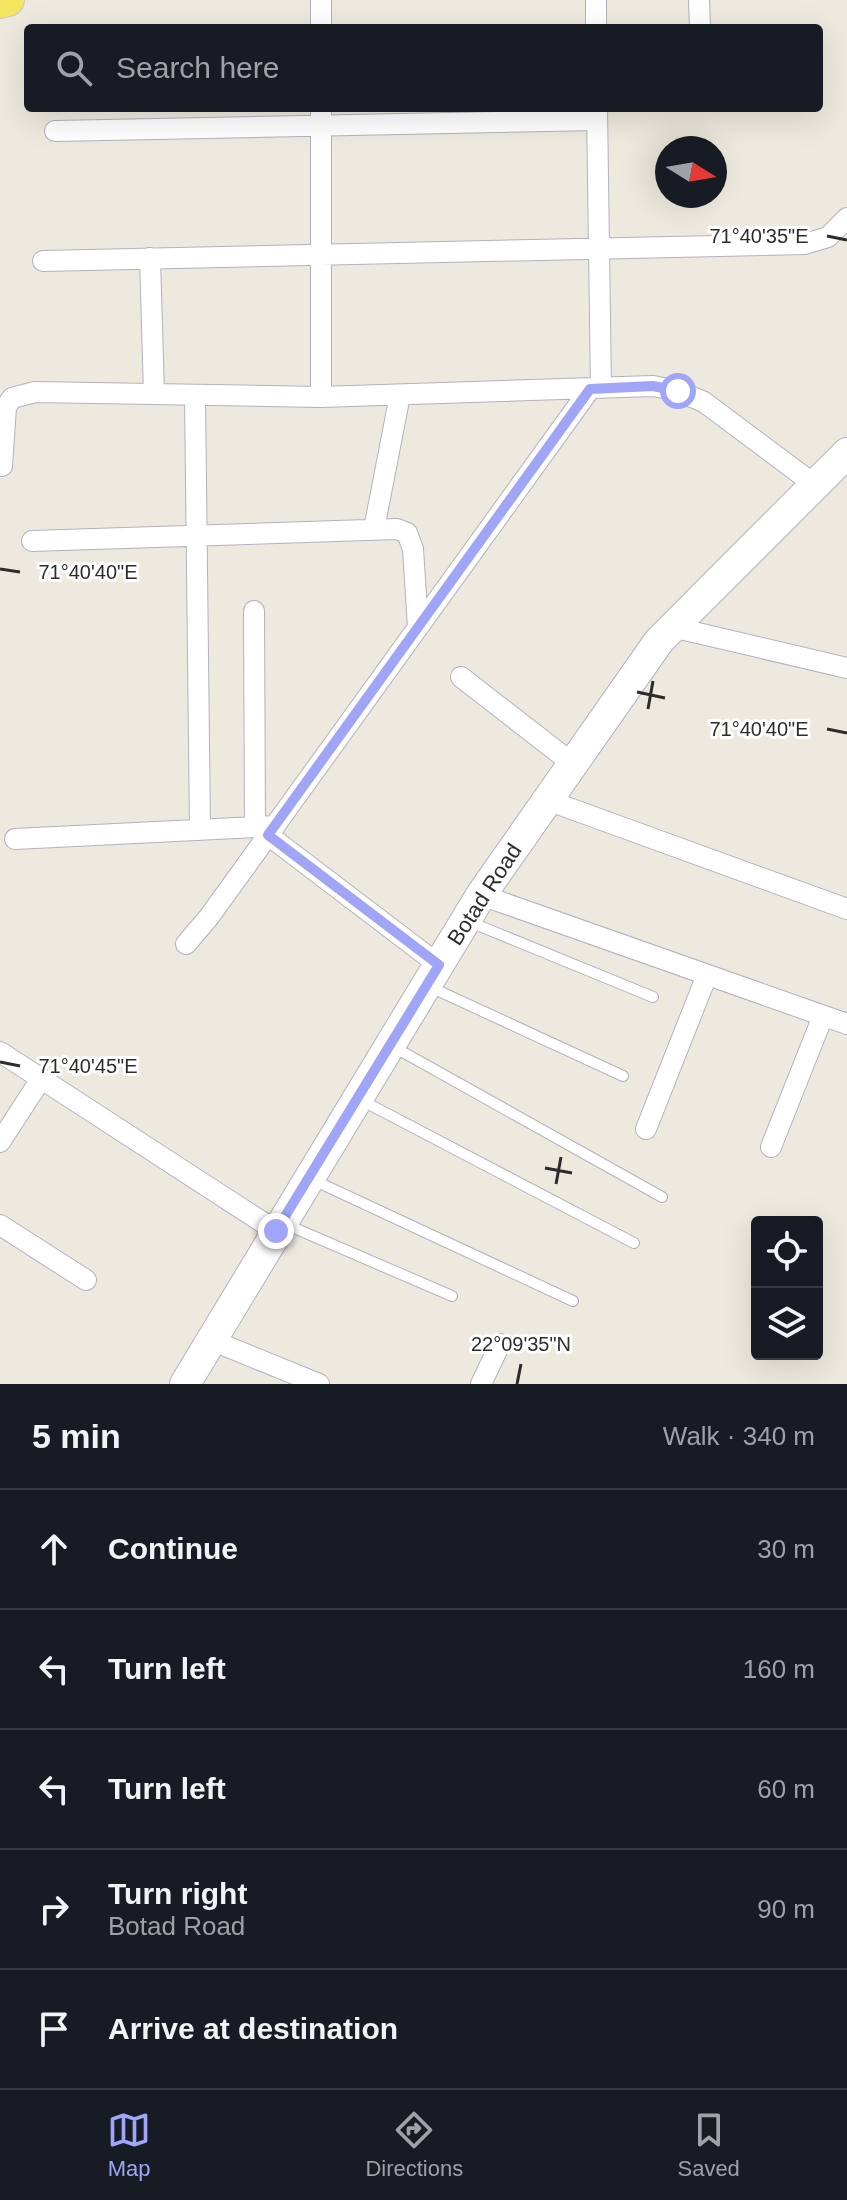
<!DOCTYPE html>
<meta charset="utf-8">
<style>
body{margin:0;font-family:Helvetica,sans-serif;background:#242831;color:#f1f3f6}
.controls{position:absolute;right:24px;bottom:24px;display:grid;overflow:hidden;border-radius:8px;box-shadow:0 8px 32px #0002}
.controls button{width:72px;height:72px;display:grid;place-items:center;padding:0;border:0;border-bottom:2px solid #363941;background:#171b24;color:#f1f3f6;font:40px sans-serif}
.compass{position:absolute;left:655px;top:136px;width:72px;height:72px;border-radius:50%;background:#171b24;box-shadow:0 8px 32px #0002;rotate:101deg}
.stop{position:absolute;width:24px;height:24px;margin:-18px;border:6px solid #a0a5f8;border-radius:50%;background:#fff}
.stop.end{background:#a0a5f8;border-color:#fff;box-shadow:0 2px 8px #0008}
.list{margin:0;padding:0;list-style:none}
h2{display:flex;justify-content:space-between;align-items:center;height:104px;margin:0;padding:0 32px;font-size:34px}
h2 small{font-size:26px;font-weight:400;color:#9ea1a6}
.list li{display:grid;grid-template-columns:52px 1fr auto;gap:24px;align-items:center;box-sizing:border-box;height:120px;padding:0 32px;border-top:2px solid #363941}
.list b{display:block;font-size:30px;white-space:nowrap}
.list p{margin:0;font-size:26px;white-space:nowrap;color:#9ea1a6}
.list em{font-size:26px;font-style:normal;color:#9ea1a6}
.icon{flex:none;width:44px;height:44px;fill:none;stroke:currentColor;stroke-width:2;stroke-linecap:round;stroke-linejoin:round}
.map{position:relative;flex:none;width:847px;height:1384px;overflow:hidden}
.search{position:absolute;background:#171b24;box-shadow:0 8px 32px #0002;left:24px;right:24px;top:24px;height:88px;display:flex;align-items:center;gap:20px;box-sizing:border-box;padding:0 28px;border-radius:8px;color:#9ea1a6;font-size:30px}
.sheet{height:704px;background:#171b24}
nav{display:flex;justify-content:space-around;align-items:center;box-sizing:border-box;height:112px;border-top:2px solid #363941;background:#171b24;font-size:22px;color:#9ea1a6}
nav a{display:grid;justify-items:center;gap:4px}
nav .on{color:#a0a5f8}
.map>svg:first-child{display:block}
</style>
<div class="map">
<svg width="847" height="1384" viewBox="0 0 847 1384">
<rect width="100%" height="100%" fill="#eee9de"/>
<g fill="none" stroke-linecap="round" stroke-linejoin="round">
<g stroke="#b2b2bf" stroke-width="12">
<path id="service" d="M470 922 653 997
M428 986 623 1076
M392 1046 662 1197
M359 1099 634 1243
M311 1179 573 1301
M285 1224 452 1296"/>
</g>
<g stroke="#b2b2bf" stroke-width="22">
<path id="minor" d="M321 0V28
M596 0V28
M699 0 700 28
M597 108 601 388
M55 131 597 120
M150 258 154 394
M43 261 805 244 828 237 847 218
M195 395 200 830
M321 397V108
M2 466 6 407 12 398 35 392 321 397 653 386 678 391 704 402 815 485
M374 529 400 395
M32 541 397 529 407 533 413 549 418 627
M254 611 255 827
M672 627 847 668
M461 677 573 764
M547 800 847 909
M268 835 439 965
M15 839 275 826
M481 895 847 1024
M186 944 209 917 590 389
M0 1052 276 1231
M646 1129 707 975
M0 1142 41 1079
M771 1147 823 1016
M0 1225 86 1280
M211 1340 319 1384
M481 1384 500 1344"/>
</g>
<g stroke="#b2b2bf" stroke-width="32">
<path id="secondary" d="M185 1384 481 895 659 641 847 453"/>
</g>
<g stroke="#c8c8c8" stroke-width="34">
<path id="primary" d="M0 2 8 0"/>
</g>
<use href="#service" stroke="#fff" stroke-width="10"/>
<use href="#minor" stroke="#fff" stroke-width="20"/>
<use href="#secondary" stroke="#fff" stroke-width="30"/>
<use href="#primary" stroke="#f2e55f" stroke-width="32"/>
</g>
<g fill="none" stroke-linecap="round" stroke-linejoin="round">
<path stroke="#a0a5f8" stroke-width="10" d="M276 1231 439 965 268 835 590 389 653 386 678 391"/>
</g>
<path fill="none" stroke="#2c2c2c" stroke-width="3" d="M827 236 847 240M0 569 20 572M637 692 665 698M648 709 653 681M827 729 847 733M0 1062 20 1066M545 1168 572 1173M556 1184 561 1157M517 1384 521 1364"/>
<g text-anchor="middle" stroke-width="6" stroke-linejoin="round" paint-order="stroke">
<g font-size="22" fill="#2c2c2c" stroke="#fff">
<text transform="translate(484 894) rotate(-57)" y="8">Botad Road</text>
</g>
</g>
<g font-size="20" text-anchor="middle" fill="#2c2c2c" stroke="#fff" stroke-width="6" stroke-linejoin="round" paint-order="stroke">
<text x="759" y="243">71°40'35"E</text>
<text x="88" y="579">71°40'40"E</text>
<text x="759" y="736">71°40'40"E</text>
<text x="88" y="1073">71°40'45"E</text>
<text x="521" y="1351">22°09'35"N</text>
</g>
</svg>
<div class="controls">
<button><svg class="icon" aria-label="locate" viewBox="0 0 24 24"><circle cx="12" cy="12" r="6"/><path d="M12 2v4M12 18v4M2 12h4M18 12h4"/></svg></button>
<button><svg class="icon" aria-label="layers" viewBox="0 0 24 24"><path d="M12 4l9 5-9 5-9-5zM3 14l9 5 9-5"/></svg></button>
</div>
<svg class="compass" viewBox="-18 -18 36 36"><path d="M0-13l5 13h-10z" fill="#e53935"/><path d="M0 13l5-13h-10z" fill="#9ea1a6"/></svg>
<div class="stop" style="left:678px;top:391px"></div>
<div class="stop end" style="left:276px;top:1231px"></div>
<div class="search"><svg class="icon" aria-label="search" viewBox="0 0 24 24"><circle cx="10" cy="10" r="6"/><path d="M15 15l6 6"/></svg>Search here</div>
</div>
<section class="sheet">
<h2>5 min<small>Walk · 340 m</small></h2>
<ul class="list">
<li><svg class="icon" aria-label="ahead" viewBox="0 0 24 24"><path d="M12 20V5M6 11l6-6 6 6"/></svg><div><b>Continue</b></div><em>30 m</em></li>
<li><svg class="icon" aria-label="left" viewBox="0 0 24 24"><path d="M17 20v-9H6M10 6l-5 5 5 5"/></svg><div><b>Turn left</b></div><em>160 m</em></li>
<li><svg class="icon" aria-label="left" viewBox="0 0 24 24"><path d="M17 20v-9H6M10 6l-5 5 5 5"/></svg><div><b>Turn left</b></div><em>60 m</em></li>
<li><svg class="icon" aria-label="right" viewBox="0 0 24 24"><path d="M7 20v-9h11M14 6l5 5-5 5"/></svg><div><b>Turn right</b><p>Botad Road</p></div><em>90 m</em></li>
<li><svg class="icon" aria-label="arrive" viewBox="0 0 24 24"><path d="M6 21V4h12l-3 4 3 4H6"/></svg><div><b>Arrive at destination</b></div></li>
</ul>
</section>
<nav>
<a class="on"><svg class="icon" aria-label="map" viewBox="0 0 24 24"><path d="M3 6l6-2 6 2 6-2v14l-6 2-6-2-6 2zM9 4v14M15 6v14"/></svg>Map</a>
<a><svg class="icon" aria-label="directions" viewBox="0 0 24 24"><path d="M12 3l9 9-9 9-9-9zM9 14v-3h6M13 9l2 2-2 2"/></svg>Directions</a>
<a><svg class="icon" aria-label="saved" viewBox="0 0 24 24"><path d="M7 4h10v16l-5-4-5 4z"/></svg>Saved</a>
</nav>
